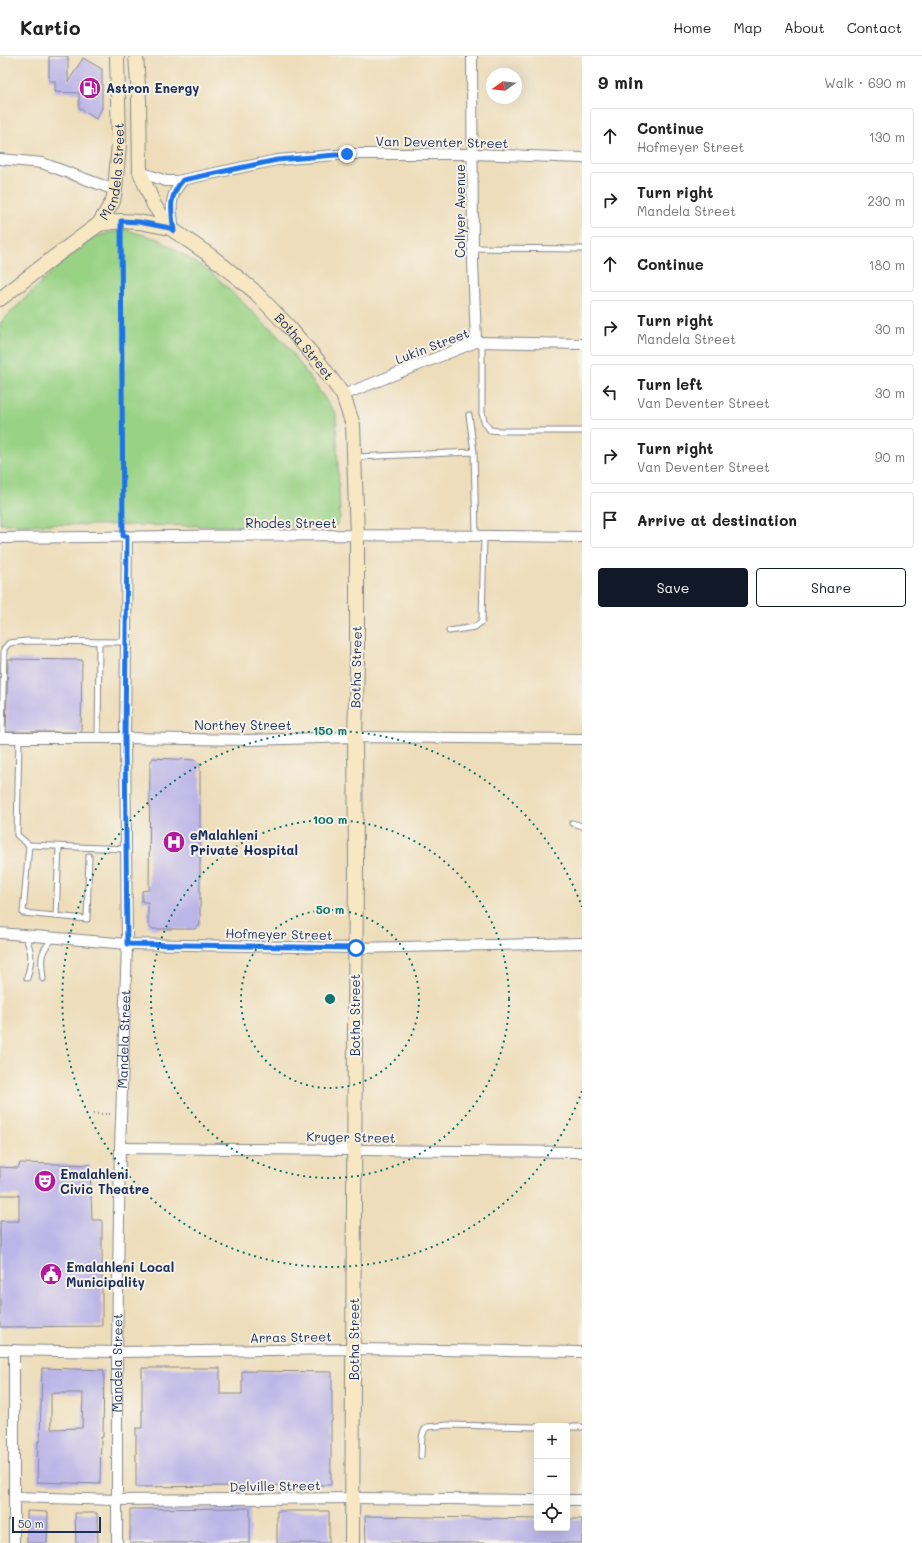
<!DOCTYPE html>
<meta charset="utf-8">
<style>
body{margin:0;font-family:Mali,sans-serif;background:#f2f2f2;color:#222}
.controls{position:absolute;right:12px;bottom:12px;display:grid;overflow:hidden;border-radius:4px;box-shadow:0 4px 16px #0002}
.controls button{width:36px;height:36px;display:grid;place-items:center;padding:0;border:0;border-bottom:1px solid #e0e0e0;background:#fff;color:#222;font:20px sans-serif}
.compass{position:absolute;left:486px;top:12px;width:36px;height:36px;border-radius:50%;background:#fff;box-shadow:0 4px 16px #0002;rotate:255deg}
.scale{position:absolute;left:12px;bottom:10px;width:89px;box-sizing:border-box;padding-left:4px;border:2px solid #1b2f5e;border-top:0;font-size:11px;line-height:14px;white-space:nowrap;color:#1b2f5e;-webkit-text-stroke:3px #f7f3e8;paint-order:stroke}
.stop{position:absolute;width:12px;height:12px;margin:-9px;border:3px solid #1a73e8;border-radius:50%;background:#fff}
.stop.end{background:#1a73e8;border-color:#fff;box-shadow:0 1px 4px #0008}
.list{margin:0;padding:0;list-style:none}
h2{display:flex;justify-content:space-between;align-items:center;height:52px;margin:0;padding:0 16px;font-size:17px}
h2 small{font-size:13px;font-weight:400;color:#767676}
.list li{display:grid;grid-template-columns:26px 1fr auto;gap:12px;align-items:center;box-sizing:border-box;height:56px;margin:0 8px 8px;padding:0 8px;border:1px solid #e0e0e0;border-radius:4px}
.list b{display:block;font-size:15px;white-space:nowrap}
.list p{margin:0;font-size:13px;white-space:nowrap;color:#767676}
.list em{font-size:13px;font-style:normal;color:#767676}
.actions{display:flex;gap:8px;padding:12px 16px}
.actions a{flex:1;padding:9px 0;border:1px solid #111827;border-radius:4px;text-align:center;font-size:14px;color:#111827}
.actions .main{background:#111827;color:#fff}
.icon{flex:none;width:22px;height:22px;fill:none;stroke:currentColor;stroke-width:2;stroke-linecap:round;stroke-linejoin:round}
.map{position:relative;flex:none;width:582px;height:1487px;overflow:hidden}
header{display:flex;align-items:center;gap:24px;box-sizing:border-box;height:56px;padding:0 20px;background:#fff;border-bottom:1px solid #e0e0e0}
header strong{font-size:19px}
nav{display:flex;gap:22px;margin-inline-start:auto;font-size:14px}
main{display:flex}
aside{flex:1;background:#fff}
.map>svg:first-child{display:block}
</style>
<header>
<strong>Kartio</strong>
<nav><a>Home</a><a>Map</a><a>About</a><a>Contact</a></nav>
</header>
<main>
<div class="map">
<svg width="582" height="1487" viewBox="0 0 582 1487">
<rect width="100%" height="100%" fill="#f7f3e8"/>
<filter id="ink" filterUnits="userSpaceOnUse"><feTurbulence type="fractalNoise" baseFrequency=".025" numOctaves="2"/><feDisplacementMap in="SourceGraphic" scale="8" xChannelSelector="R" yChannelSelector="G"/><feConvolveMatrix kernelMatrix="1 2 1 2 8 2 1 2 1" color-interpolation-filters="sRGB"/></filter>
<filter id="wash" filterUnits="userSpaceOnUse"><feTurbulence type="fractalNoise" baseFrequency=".012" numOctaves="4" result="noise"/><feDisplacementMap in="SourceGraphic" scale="16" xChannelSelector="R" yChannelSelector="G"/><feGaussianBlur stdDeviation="0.9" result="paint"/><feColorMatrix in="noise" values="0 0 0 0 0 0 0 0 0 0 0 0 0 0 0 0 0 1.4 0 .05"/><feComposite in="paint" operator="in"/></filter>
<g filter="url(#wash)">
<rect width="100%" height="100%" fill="#edddba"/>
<path fill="#99d285" stroke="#5a8072" d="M123 173 158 183 211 216 285 287 336 358 340 462 335 471 0 468V267L57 211 94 181Z"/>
<g id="blocks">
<path fill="#bcb6e8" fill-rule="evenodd" d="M49 0H68V26L83 2 102 13V52L96 63 79 52V37L55 36V25H49Z
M8 603 82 604 81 676H6Z
M153 702 196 704 200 709V869L195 873H153L148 870V846H142V835L149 834 150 707Z
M20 1107 90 1109 92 1164H102V1270L0 1271V1165H19V1139H0V1111L18 1112Z
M42 1312 104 1314 103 1381H101L100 1428 37 1426 38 1385H40ZM51 1337H83L82 1372 51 1373Z
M142 1312H220V1338H242V1315L332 1316V1365H331V1429L136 1431V1372H142Z
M250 1452V1487H130V1453Z
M27 1455 48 1456 47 1487H27Z
M277 1455H329V1487H277Z
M75 1457H97L98 1487H76Z
M365 1460 537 1463V1472H567V1463H582V1487H366Z"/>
</g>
</g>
<g filter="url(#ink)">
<use href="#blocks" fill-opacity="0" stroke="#84868c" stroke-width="1"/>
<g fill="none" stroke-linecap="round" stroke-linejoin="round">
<g stroke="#84868c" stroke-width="7">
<path id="service" d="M473 192 582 193
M482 286V357L484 365 490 374 500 375H582
M469 359 474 396 476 479
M355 401 474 396
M449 575 475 571 482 565 484 480
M2 682 4 593 9 587 27 585 126 586
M98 682 99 586
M19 683 17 779 29 789 23 857 87 863 89 800
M572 767 582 770
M29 789 126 793
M56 860 59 791
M24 879C33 895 32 905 27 922
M43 923C41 904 39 896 53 883
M567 1371H582
M421 1400C422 1390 420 1378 427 1371L448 1369 537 1371"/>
</g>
<g stroke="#84868c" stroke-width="12">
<g id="minor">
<path d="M472 0 473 205 476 286"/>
<path d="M0 103 42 107 115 134"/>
<path d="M140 116 166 125H177L277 104 347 98H473L582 102"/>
<path d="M174 175C171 153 168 141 183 124"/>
<path d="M343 339 476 286 582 288"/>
<path d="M0 482C194 479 388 478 582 481"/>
<path d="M0 682H125L248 684 355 681 582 683"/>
<path d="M0 877 127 888 356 892 582 887"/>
<path d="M120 1092 582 1096"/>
<path d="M0 1294 117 1296 354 1293 582 1296"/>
<path d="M14 1294V1487"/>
<path d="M14 1441 117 1444 353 1442 537 1444"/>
<path d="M567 1444H582"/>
<path id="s1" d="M117 1487V1296L120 1092 127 888 125 682 127 480"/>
</g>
</g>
<g stroke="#84868c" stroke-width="16">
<g id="secondary">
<path id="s2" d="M136 0 139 43 140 116 154 149 170 172 211 200 253 234 288 270 318 305 343 339 353 369 357 480V608L355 681 356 804 352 1487"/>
<path d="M99 168 121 165 139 166 170 172"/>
<path id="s3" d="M0 243 53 202 99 168 113 145 115 134 119 88 117 0"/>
</g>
</g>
<path stroke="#84868c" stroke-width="2" stroke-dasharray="1 3" stroke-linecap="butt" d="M121 177 123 470
M93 1058H110"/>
<use href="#service" stroke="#fff" stroke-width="5"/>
<use href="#minor" stroke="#fff" stroke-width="10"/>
<use href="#secondary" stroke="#f7e8c3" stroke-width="14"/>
</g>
</g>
<g fill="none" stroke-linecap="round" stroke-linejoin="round" filter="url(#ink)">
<path stroke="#1a73e8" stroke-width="5" d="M347 98 277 104 183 124C168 141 171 153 174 175L170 172 139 166 121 165 123 480H127L125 682 127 888 356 892"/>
</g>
<g fill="none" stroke="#0f766e" stroke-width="2" stroke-dasharray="2 4">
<circle cx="330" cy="943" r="89"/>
<circle cx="330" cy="943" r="179"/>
<path d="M582 1035A268 268 0 1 1 582 851"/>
</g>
<defs>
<g id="fuel-disc" transform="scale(1.15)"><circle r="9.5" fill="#b5179e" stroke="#f7f3e8"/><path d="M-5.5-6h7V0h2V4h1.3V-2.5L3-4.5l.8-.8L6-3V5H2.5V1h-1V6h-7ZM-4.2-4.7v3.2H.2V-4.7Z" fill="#fff"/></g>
<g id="hospital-disc" transform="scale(1.15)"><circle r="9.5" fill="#b5179e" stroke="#f7f3e8"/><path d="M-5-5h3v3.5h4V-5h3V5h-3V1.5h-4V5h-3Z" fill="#fff"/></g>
<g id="theatre-disc" transform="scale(1.15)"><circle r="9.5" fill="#b5179e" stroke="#f7f3e8"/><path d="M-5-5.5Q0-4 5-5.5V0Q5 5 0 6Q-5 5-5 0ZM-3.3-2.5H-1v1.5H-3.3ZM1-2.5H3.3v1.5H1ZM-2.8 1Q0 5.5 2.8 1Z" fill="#fff"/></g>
<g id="civic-disc" transform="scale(1.15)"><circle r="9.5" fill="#b5179e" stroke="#f7f3e8"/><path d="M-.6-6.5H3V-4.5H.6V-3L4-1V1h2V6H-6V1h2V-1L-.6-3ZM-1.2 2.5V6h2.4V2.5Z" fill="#fff"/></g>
</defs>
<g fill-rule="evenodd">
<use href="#fuel-disc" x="90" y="32"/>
<use href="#hospital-disc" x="174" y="786"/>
<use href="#theatre-disc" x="45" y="1125"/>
<use href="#civic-disc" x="51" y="1218"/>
</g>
<g text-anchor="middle" stroke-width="4" stroke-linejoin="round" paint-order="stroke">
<g font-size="13" font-weight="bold" fill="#1b2f5e" stroke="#f7f3e8" text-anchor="start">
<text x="106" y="37">Astron Energy</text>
<text x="190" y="784">eMalahleni<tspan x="190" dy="15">Private Hospital</tspan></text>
<text x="60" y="1123">Emalahleni<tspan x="60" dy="15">Civic Theatre</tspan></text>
<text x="66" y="1216">Emalahleni Local<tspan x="66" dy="15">Municipality</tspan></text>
</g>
<g font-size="13" fill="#1b2f5e" stroke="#f7f3e8">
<text transform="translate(442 86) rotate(1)" y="5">Van Deventer Street</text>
<text dy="5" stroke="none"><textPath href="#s3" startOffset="180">Mandela Street</textPath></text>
<text transform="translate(460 155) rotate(-90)" y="5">Collyer Avenue</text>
<text transform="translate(432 290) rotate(-21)" y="5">Lukin Street</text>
<text dy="5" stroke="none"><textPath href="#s2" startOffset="360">Botha Street</textPath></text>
<text x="291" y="472">Rhodes Street</text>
<text transform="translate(356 611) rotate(-89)" y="5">Botha Street</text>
<text x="243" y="674">Northey Street</text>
<text transform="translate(279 878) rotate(1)" y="5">Hofmeyer Street</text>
<text transform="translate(355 959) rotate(-90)" y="5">Botha Street</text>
<text dy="5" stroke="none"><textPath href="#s1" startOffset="504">Mandela Street</textPath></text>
<text transform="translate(351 1081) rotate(1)" y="5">Kruger Street</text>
<text transform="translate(291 1281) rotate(-1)" y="5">Arras Street</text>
<text transform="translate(354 1283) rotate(-90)" y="5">Botha Street</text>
<text dy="5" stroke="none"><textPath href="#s1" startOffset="180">Mandela Street</textPath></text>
<text transform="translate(275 1430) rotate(-1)" y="5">Delville Street</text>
</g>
</g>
<circle cx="330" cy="943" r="6" fill="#0f766e" stroke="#f7f3e8" stroke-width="2"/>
<g font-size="12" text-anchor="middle" font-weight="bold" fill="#0f766e" stroke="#f7f3e8" stroke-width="4" stroke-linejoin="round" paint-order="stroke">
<text x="330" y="679">150 m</text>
<text x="330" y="768">100 m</text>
<text x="330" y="858">50 m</text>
</g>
</svg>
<div class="controls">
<button>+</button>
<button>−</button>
<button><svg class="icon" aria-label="locate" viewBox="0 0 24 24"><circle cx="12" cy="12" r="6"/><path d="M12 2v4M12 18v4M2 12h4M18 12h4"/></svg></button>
</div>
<svg class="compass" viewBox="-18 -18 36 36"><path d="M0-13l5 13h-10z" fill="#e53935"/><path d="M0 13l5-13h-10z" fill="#767676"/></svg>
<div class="scale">50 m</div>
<div class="stop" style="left:356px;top:892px"></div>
<div class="stop end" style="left:347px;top:98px"></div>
</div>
<aside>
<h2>9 min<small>Walk · 690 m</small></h2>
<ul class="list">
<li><svg class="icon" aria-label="ahead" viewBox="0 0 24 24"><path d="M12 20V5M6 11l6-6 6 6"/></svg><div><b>Continue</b><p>Hofmeyer Street</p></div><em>130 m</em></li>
<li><svg class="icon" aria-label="right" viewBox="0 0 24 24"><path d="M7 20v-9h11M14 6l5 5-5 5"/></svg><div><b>Turn right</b><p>Mandela Street</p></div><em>230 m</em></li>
<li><svg class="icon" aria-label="ahead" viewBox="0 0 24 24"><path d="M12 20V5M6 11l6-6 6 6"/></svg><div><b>Continue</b></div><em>180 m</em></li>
<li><svg class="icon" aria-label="right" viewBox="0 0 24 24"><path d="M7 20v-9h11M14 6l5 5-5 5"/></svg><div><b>Turn right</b><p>Mandela Street</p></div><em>30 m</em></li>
<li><svg class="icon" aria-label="left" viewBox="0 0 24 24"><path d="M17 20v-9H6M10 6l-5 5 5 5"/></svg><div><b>Turn left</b><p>Van Deventer Street</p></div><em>30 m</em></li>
<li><svg class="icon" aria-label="right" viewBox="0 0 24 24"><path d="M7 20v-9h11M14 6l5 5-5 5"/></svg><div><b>Turn right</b><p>Van Deventer Street</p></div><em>90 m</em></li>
<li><svg class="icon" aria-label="arrive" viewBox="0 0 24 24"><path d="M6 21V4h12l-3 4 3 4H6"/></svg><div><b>Arrive at destination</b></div></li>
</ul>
<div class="actions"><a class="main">Save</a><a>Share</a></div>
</aside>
</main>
